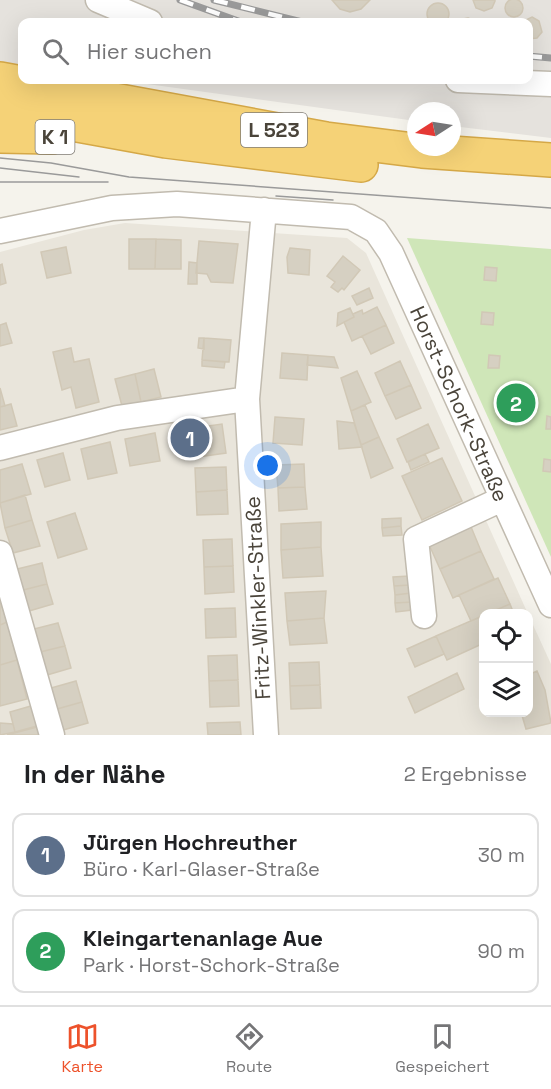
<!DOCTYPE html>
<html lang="de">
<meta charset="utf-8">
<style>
body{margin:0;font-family:"Space Grotesk",sans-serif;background:#f6f6f6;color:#202124}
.controls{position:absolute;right:18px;bottom:18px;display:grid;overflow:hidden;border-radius:12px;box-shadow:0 6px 24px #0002}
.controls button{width:54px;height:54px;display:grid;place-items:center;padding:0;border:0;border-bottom:2px solid #e0e0e0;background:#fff;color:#202124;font:30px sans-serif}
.compass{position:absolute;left:407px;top:102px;width:54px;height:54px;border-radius:50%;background:#fff;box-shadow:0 6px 24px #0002;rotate:258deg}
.you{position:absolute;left:268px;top:466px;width:21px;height:21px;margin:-15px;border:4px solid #fff;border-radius:50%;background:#1a73e8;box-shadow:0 0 0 9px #1a73e833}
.badge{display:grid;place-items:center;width:39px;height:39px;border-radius:50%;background:#ed522b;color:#fff;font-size:20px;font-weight:700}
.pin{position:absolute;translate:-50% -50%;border:3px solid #fff;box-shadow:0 2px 6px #0006}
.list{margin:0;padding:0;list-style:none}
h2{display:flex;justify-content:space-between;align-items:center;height:78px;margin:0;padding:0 24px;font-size:26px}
h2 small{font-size:20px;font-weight:400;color:#757577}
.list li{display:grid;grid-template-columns:39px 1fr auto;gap:18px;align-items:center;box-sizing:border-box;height:84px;margin:0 12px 12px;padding:0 12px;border:2px solid #e0e0e0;border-radius:12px}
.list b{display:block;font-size:22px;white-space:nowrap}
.list p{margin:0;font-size:20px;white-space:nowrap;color:#757577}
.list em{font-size:20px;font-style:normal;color:#757577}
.icon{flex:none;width:33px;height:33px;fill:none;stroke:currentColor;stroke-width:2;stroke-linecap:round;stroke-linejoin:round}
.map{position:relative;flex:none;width:551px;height:735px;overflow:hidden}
.search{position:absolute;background:#fff;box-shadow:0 6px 24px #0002;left:18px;right:18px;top:18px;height:66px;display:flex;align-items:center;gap:15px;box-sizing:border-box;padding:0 21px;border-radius:12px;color:#757577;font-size:22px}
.sheet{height:270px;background:#fff}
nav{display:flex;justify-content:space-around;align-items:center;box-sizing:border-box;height:84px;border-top:2px solid #e0e0e0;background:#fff;font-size:16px;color:#757577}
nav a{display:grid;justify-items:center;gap:3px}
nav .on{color:#ed522b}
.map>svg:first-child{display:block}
</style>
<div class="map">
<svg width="551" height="735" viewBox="0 0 551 735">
<rect width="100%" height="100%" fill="#f5f3ec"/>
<path fill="#e9e5db" d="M125 223 347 238 366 253 528 614H484V712H528V614L551 664V735H0V252L84 230Z"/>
<path fill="#e5e2dd" d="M0 0H551V138L452 126V111H416V121L118 80H528V22H22V66L0 63Z"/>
<path fill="#cfe6b8" d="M407 238 551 249V557Z"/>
<path fill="#d6d0c2" stroke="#d1c8b6" stroke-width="1.5" d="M505 8a9 9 0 1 1 18 0a9 9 0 1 1-18 0Z
M370 0 361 9 350 12 340 9 332 0Z
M473 0H495V1L492 8 484 11 476 8Z
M427 14a11 11 0 1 1 22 0a11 11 0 1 1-22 0Z
M532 17 539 21 542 32 537 38 528 39V22H522Z
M468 18 477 22H459L463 19Z
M129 239H156L155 269H129Z
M156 239 181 240V269H155Z
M199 241 238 244 233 283 211 282 207 274 196 273Z
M66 247 71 273 47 278 41 252Z
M290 248 310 250 309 275 288 273 287 257Z
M343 256 360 270 344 290 342 288 338 292 331 287 335 282 327 276Z
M189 262 197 263V284H188Z
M2 264 6 283 0 285V265Z
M485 267 497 268 496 281 484 280Z
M369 288 373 298 357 305 352 296Z
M377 307 386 325 352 341 344 322 354 317 353 314 362 310 363 314Z
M350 308 354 317 337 326 338 313Z
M482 312 494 313 493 325 481 324Z
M6 323 12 343 0 346V325Z
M386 325 394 343 371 354 362 336Z
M199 338H204V349L198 348Z
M204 338 231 340 229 362 202 360Z
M71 348 74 362 89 359 99 402 76 408 71 387 62 390 53 352Z
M282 353 308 355 307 380 280 378Z
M308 355 334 357 338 368 307 365Z
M489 355 500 356 499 368H488Z
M202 360 225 362 224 368 202 366Z
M400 361 411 385 385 396 375 373Z
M154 369 161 397 141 402 135 374Z
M357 371 371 402 351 411 341 378Z
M135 374 141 402 122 406 115 379Z
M411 385 421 408 396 419 385 396Z
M0 388 5 406 0 407Z
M11 404 17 426 0 430V407Z
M365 405 379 437 361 445 351 411Z
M547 416 551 417V429H546Z
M275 417 304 419 302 445 273 443Z
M337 421 354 423 362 447 339 449Z
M222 424 226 453 184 459 180 430Z
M428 424 439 448 407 462 397 439Z
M155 433 160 461 130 466 125 439Z
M379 437 393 468 371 478 361 445Z
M110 442 117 473 88 479 81 449Z
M63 453 70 480 45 487 37 460Z
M425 454 429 462 411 470 408 462Z
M442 458 462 501 422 520 402 476Z
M544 459 551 460V472L543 471Z
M22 464 31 494 0 503V470Z
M304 464 305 487 278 488 276 465Z
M226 467 227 490 196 492 195 468Z
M305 487 307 509 279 511 278 488Z
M227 490 228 514 197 515 196 492Z
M25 495 32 520 5 528 0 503Z
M75 513 87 549 58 558 47 522Z
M401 518V526L382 528V519Z
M32 520 40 546 13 553 5 528Z
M321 522V547L281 550V524Z
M469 522 481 551 440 569 427 540Z
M401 526 402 535 383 536 382 528Z
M232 539 233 566 204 567 203 540Z
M321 547 323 576 283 578 281 550Z
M481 551 494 579 453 598 440 569Z
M42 563 47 584 23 590 17 569Z
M233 566 234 592 205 594 204 567Z
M409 576 410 585 394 586 393 577Z
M498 578 510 604 471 621 459 595Z
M47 584 53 604 29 611 23 590Z
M410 585 411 593 395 595 394 586Z
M326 591 324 618 287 621 285 593Z
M411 593 412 602 395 603V595Z
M0 600 7 622 0 625Z
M412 602V610L396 612 395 603Z
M510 604 514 614H487Z
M235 608 236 637 206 638 205 609Z
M482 616 484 643 447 660 436 636Z
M324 618 327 643 290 645 287 621Z
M7 622 17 660 0 665V625Z
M58 623 65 646 40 652 34 629Z
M436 636 444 654 415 667 407 649Z
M65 646 71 668 47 675 40 652Z
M237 655 238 680 209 681 208 656Z
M17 660 27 699 0 706V665Z
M319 662 320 685 290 686 289 663Z
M537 671 545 690 551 723 526 729 521 712H528V675Z
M457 673 464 689 415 713 408 697Z
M238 680 239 706 210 707 209 681Z
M76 681 82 702 57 709 51 688Z
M320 685 321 708 291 709 290 686Z
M82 702 88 723 63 730 57 709Z
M31 706 37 726 15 732 10 712Z
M240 722 241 735H208L207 723Z
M0 723 13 724 15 732 0 735Z
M37 727 39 735H7Z"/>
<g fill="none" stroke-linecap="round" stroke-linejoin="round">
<g stroke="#c1bbaf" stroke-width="27">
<path id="minor" d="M98 0 150 22
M458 80 551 84
M264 210 247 399 266 735
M0 231 112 208 177 204 351 217 376 231 391 253 551 605
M0 448 117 418 247 399
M0 553 52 735
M424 616 416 539 502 499"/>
</g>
<g stroke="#d5a847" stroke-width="36">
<path id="highway" d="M0 79 326 139 422 151 551 160
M0 111 166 141 361 165
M0 136 52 137"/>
</g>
<use href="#minor" stroke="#fff" stroke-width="24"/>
<use href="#highway" stroke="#f5d277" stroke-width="33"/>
<path stroke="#9a9a9a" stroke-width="1.5" d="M0 158 51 163 129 177 551 208
M0 168 79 177
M0 182H108
M276 196 333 200"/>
<g stroke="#9a9a9a" stroke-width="7">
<path id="rail" d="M180 0 241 22
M214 0 302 22
M528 56 551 58"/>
</g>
<use href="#rail" stroke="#fff" stroke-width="4.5" stroke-dasharray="14" stroke-linecap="butt"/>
</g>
<g text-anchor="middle" stroke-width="4.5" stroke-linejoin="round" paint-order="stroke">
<g fill="#fff" stroke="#807c75" stroke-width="1.5">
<rect x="241" y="113" width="66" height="34" rx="4.5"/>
<rect x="35.5" y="120" width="39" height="34" rx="4.5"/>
</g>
<g font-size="20" font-weight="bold" fill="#4a443a">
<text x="274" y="137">L 523</text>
<text x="55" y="144">K 1</text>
</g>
<g font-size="21" fill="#4a443a" stroke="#fff">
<text transform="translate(459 404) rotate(66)" y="7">Horst-Schork-Straße</text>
<text transform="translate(258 598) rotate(-93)" y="7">Fritz-Winkler-Straße</text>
</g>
</g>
</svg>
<div class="controls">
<button><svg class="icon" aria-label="locate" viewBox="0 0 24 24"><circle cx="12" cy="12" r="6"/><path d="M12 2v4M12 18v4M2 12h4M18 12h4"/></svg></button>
<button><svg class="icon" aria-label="layers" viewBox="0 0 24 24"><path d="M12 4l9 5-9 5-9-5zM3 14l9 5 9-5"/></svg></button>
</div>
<svg class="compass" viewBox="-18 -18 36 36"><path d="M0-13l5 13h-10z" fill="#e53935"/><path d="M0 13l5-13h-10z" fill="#757577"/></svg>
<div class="you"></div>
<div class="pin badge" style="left:190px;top:438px;background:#5c6f8a">1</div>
<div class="pin badge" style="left:516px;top:403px;background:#2e9e5b">2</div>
<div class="search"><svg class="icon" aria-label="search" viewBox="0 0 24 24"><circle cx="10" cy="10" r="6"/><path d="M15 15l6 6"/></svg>Hier suchen</div>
</div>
<section class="sheet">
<h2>In der Nähe<small>2 Ergebnisse</small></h2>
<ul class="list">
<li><span class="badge" style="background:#5c6f8a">1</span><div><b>Jürgen Hochreuther</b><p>Büro · Karl-Glaser-Straße</p></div><em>30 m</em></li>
<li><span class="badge" style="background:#2e9e5b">2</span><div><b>Kleingartenanlage Aue</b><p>Park · Horst-Schork-Straße</p></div><em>90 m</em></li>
</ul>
</section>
<nav>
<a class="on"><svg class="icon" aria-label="map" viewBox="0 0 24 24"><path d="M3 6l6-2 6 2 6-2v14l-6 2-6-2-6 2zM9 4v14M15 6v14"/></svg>Karte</a>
<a><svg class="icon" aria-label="directions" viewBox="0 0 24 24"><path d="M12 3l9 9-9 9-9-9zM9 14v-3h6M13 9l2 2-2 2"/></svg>Route</a>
<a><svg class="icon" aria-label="saved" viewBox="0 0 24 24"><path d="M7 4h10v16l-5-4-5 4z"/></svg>Gespeichert</a>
</nav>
